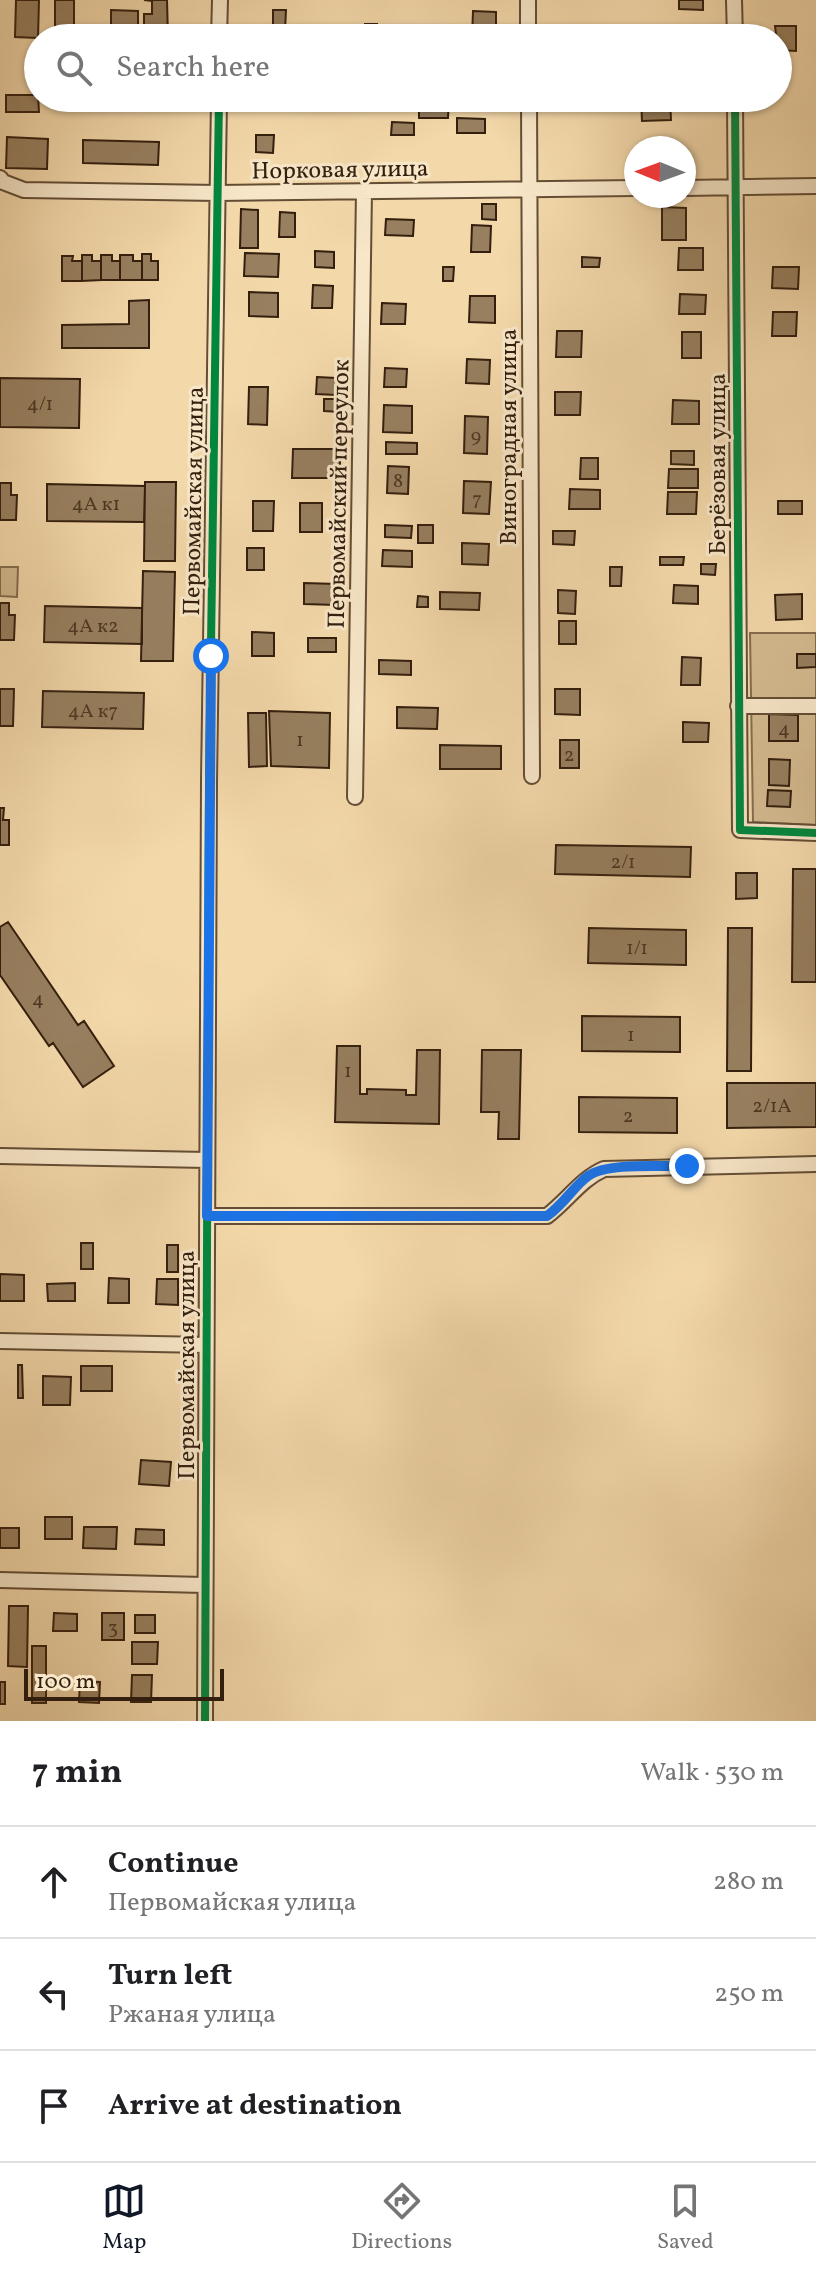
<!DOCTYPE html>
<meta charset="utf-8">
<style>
body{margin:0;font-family:Vollkorn,serif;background:#f6f6f6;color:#202124}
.compass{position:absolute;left:624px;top:136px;width:72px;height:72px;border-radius:50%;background:#fff;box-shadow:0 2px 6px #0004;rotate:271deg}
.scale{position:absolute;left:24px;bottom:20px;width:200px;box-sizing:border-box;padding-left:8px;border:4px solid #341f0e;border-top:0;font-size:22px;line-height:28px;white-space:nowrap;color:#341f0e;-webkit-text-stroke:6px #f7e6c8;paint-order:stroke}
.stop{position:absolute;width:24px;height:24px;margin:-18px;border:6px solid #1a73e8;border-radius:50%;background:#fff}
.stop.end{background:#1a73e8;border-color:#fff;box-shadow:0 2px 8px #0008}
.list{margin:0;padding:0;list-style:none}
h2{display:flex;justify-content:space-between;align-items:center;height:104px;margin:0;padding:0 32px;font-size:34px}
h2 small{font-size:26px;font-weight:400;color:#757577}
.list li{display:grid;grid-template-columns:52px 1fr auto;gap:24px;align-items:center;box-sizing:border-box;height:112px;padding:0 32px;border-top:2px solid #e0e0e0}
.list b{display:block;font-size:30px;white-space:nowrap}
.list p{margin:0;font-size:26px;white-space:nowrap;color:#757577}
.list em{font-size:26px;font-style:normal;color:#757577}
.icon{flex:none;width:44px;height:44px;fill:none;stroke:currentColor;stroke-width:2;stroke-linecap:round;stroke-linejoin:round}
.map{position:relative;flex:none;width:816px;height:1721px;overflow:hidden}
.search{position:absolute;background:#fff;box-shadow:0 2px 6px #0004;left:24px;right:24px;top:24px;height:88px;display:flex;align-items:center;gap:20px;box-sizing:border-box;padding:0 28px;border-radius:44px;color:#757577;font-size:30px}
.sheet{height:440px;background:#fff}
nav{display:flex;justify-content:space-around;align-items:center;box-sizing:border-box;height:112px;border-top:2px solid #e0e0e0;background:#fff;font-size:22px;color:#757577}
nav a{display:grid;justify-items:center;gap:4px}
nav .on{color:#111827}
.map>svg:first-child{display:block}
</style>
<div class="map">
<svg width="816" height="1721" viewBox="0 0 816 1721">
<rect width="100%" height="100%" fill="#f3d8aa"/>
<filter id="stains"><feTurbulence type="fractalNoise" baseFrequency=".0025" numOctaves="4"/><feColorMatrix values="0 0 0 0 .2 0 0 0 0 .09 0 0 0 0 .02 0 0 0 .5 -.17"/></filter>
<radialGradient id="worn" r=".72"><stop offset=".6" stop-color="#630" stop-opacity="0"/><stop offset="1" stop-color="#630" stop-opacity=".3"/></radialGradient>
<path fill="#d3b98f" stroke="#846c4e" stroke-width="2" d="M0 567H18L17 597 0 596Z
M750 633H816V825L753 822Z"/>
<path fill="#977f5f" stroke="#341f0e" stroke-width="2" d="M16 0H39L38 38 15 37Z
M55 0H74V38H55Z
M144 0H167L168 38H144V14H152V1Z
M679 0H703V10L679 9Z
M111 10 138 11V26H111Z
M273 10H286L285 30 273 29Z
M473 11 496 12V38L472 37Z
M365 24H377L376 38H365Z
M775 26H796V51L778 50Z
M607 30H623V38H607Z
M257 31H276V38H256Z
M553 31H570V38H553Z
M99 32 118 33 117 38H99Z
M778 70H789L788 84H778Z
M6 95H38L39 112H6Z
M124 98H154V111L124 110Z
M419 98H449L448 118H419Z
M641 98H670L671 120 642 121Z
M688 98H706V106H687Z
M274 100H288L287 108H273Z
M457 118 485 119V133H457Z
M392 122 414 123V135H391Z
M256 135H274L273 153 256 152Z
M7 137 48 139 47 169 6 168Z
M83 140 159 142 158 165 83 163Z
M482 204H496V220L482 219Z
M662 207 686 208V240H662Z
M241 209 258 210V248H240Z
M280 212 295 213V237H279Z
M386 219 414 220 413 236 385 235Z
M472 225 491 226 490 252H471Z
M679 248H703V270H678Z
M315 251 334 252V268L315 267Z
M245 253 279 254 278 277 244 276Z
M142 254H151V261H158V280H142Z
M82 255H92V261H101V280L82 281Z
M101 255H112V261H120V280H101Z
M120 255H133V261H142V280H120Z
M62 256H73L72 261H82V281H62Z
M582 257 600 258 599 267H582Z
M443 267H454L453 281H443Z
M773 267H799L798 289 772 288Z
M313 285 333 286 332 308H312Z
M249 292 278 293V317L249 316Z
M680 294 706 295 705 314H679Z
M470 296H495V323L469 322Z
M149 300V348H62V325L129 324V301Z
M382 303 406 304 405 324H381Z
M773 312H797L796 336H772Z
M557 331H582L581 357H556Z
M682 332H701V358H682Z
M467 359 490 360 489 384 466 383Z
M385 368 407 369 406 387H384Z
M317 377 336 378V395L316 394Z
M0 378 80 379 79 428 0 427Z
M249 387H268L267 425 248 424Z
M555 392H581L580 415H555Z
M324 399H341V412L324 411Z
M673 400 699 401V424H672Z
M384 405 412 406V433L383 432Z
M465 416 488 417 487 454 464 453Z
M386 442 417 443V454H386Z
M293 449H340V478H292Z
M671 451H694V465L671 464Z
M581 458H598V479H580Z
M388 466 409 467 408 494 387 493Z
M669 469H698V488H668Z
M464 481 491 482 489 514 463 513Z
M145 482H176L175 561H144Z
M0 483H11V495H17L16 520H0Z
M47 484 145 486 144 522 47 521Z
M570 489 600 490V509H569Z
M668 492H697L696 514H667Z
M253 501H274L273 531H253Z
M778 501H802V514H778Z
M300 503H322V532H300Z
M385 525 412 526 411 538 385 537Z
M418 525H433V543H418Z
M553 531H575L574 545 553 544Z
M462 543 489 544 488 565 462 564Z
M247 548H264V570H247Z
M383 550 412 551V567L382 566Z
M660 557H684L683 565H660Z
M701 564H716L715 575 701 574Z
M610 567H622L621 586H610Z
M143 571 175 572 173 661H141Z
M304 583 337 584 336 605 304 604Z
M674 585 698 586V604L673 603Z
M558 590 576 591 575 614 558 613Z
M440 592 480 593 479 610 440 609Z
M802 594V619L776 620 775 595Z
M418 596 428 597V607H417Z
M0 603H9V615H15L14 640H0Z
M45 606 142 608V644L44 642Z
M559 621H576V644H559Z
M252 632 274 633V656H252Z
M308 638H336V652H308Z
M797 654H816V667L797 668Z
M682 657 701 658 700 685H681Z
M379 660 411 661V675L379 674Z
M0 689H14L13 726H0Z
M555 689H580V715L555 714Z
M43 691 144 693 143 729 42 727Z
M397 707 438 708 437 729 397 728Z
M269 711 330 713 329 768 271 766Z
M248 713H266L267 766 249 767Z
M769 714 798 715V741H769Z
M683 722 709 723 708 742H683Z
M560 740H579V768H560Z
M440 745 501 746V769H440Z
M769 759 790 760 789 786 769 785Z
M768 790 791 791 790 807 767 806Z
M0 808H4L3 820H9V845H0Z
M556 845 691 847 690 877 555 874Z
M793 869H816V982H792Z
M736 873H757V898L736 899Z
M8 922 78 1025 84 1021 114 1066 83 1087 53 1043 49 1046 0 975V927Z
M589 928 686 930V965L588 963Z
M728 928H752L751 1071H727Z
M582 1016 680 1017V1052L582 1051Z
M337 1046H360V1094H367V1089L406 1090V1095H416L417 1050H440L439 1124 335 1122Z
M482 1050H521L519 1139H498L499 1112H481Z
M727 1083H816V1127L727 1128Z
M579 1097 677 1098V1133L579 1132Z
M81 1243H93V1269H81Z
M167 1245H178V1272H167Z
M0 1274 24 1275V1301H0Z
M109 1278 129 1279V1303H108Z
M157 1279H178V1305L156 1304Z
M75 1283V1301H48L47 1284Z
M18 1365H22L23 1398H18Z
M81 1366H112V1391H81Z
M43 1376 71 1377 70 1405H43Z
M141 1460 171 1462 169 1486 139 1484Z
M45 1517H72V1539H45Z
M84 1527H117L116 1549 83 1548Z
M0 1528H19V1548H0Z
M136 1529 164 1530V1545L135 1544Z
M9 1606H28L27 1667 8 1666Z
M54 1613 77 1614V1631H53Z
M102 1613H124V1640H102Z
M135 1615H155V1633H135Z
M132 1642H158L157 1664H132Z
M32 1646H46V1703H32Z
M132 1675H152L151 1702H131Z
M80 1681 100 1682 99 1703 79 1702Z
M0 1682H5V1704H0Z"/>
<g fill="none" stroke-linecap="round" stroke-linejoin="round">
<g stroke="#644d35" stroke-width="18">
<path id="street" d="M528 0V38
M734 0 735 38
M219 38 220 0
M529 98 532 776
M735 98 740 830 816 833
M0 178 3 182 24 190 218 193 636 188
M684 188 816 186
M738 706H816
M355 797 364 191
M0 1156 207 1160
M207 1216H547C568 1200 581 1179 604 1169L816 1164
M0 1341 206 1345
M0 1580 204 1585
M205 1721 209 781 219 98"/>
</g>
<use href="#street" stroke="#f7e6c8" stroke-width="14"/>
<g stroke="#f7e6c8" stroke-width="13">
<path id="cycleway" d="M735 98 740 830 816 833
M205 1721 209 781 219 98"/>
</g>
<use href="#cycleway" stroke="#00873e" stroke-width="8"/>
</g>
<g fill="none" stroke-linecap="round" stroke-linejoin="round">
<path stroke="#1a73e8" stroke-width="10" d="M211 656 207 1216H547C564 1204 574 1186 588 1176 608 1162 662 1167 687 1166"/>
</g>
<g text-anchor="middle" stroke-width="6" stroke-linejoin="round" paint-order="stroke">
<g font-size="20" fill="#4d3722">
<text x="40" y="410">4/1</text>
<text x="476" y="442">9</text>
<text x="398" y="487">8</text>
<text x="477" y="505">7</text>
<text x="96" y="510">4А к1</text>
<text x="93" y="632">4А к2</text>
<text x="93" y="717">4А к7</text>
<text x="784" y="735">4</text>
<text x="300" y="746">1</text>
<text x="569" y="761">2</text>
<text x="623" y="868">2/1</text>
<text x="637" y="954">1/1</text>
<text x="38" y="1005">4</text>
<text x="631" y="1041">1</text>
<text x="348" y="1077">1</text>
<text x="772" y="1112">2/1А</text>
<text x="628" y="1122">2</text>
<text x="113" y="1634">3</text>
</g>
<g font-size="24" fill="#341f0e" stroke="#f7e6c8">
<text transform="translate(340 169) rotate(-1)" y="8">Норковая улица</text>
<text transform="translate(508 437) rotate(-90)" y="8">Виноградная улица</text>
<text transform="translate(717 464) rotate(-90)" y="8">Берёзовая улица</text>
<text transform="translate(338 494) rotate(-89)" y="8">Первомайский переулок</text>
<text transform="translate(193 501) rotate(-89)" y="8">Первомайская улица</text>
<text transform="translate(186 1365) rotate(-90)" y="8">Первомайская улица</text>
</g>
</g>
<rect width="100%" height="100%" filter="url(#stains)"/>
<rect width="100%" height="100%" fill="url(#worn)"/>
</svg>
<svg class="compass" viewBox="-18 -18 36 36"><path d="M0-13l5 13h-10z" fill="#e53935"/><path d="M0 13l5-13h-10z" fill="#757577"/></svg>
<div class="scale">100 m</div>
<div class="stop" style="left:211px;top:656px"></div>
<div class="stop end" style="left:687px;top:1166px"></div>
<div class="search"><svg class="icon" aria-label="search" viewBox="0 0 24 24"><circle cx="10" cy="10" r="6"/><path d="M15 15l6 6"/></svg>Search here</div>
</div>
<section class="sheet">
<h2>7 min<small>Walk · 530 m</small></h2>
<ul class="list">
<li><svg class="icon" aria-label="ahead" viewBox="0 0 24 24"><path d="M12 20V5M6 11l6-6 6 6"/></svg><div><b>Continue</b><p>Первомайская улица</p></div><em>280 m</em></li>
<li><svg class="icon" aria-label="left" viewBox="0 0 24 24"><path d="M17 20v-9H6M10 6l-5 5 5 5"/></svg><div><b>Turn left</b><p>Ржаная улица</p></div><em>250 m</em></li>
<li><svg class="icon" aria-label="arrive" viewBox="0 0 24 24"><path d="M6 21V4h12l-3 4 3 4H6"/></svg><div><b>Arrive at destination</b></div></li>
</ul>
</section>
<nav>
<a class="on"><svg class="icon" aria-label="map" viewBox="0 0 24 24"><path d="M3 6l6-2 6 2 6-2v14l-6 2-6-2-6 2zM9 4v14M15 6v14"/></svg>Map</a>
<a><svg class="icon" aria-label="directions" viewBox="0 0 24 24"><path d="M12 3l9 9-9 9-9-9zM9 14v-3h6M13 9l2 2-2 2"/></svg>Directions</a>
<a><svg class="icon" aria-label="saved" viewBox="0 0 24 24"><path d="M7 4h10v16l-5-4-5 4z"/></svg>Saved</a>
</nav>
